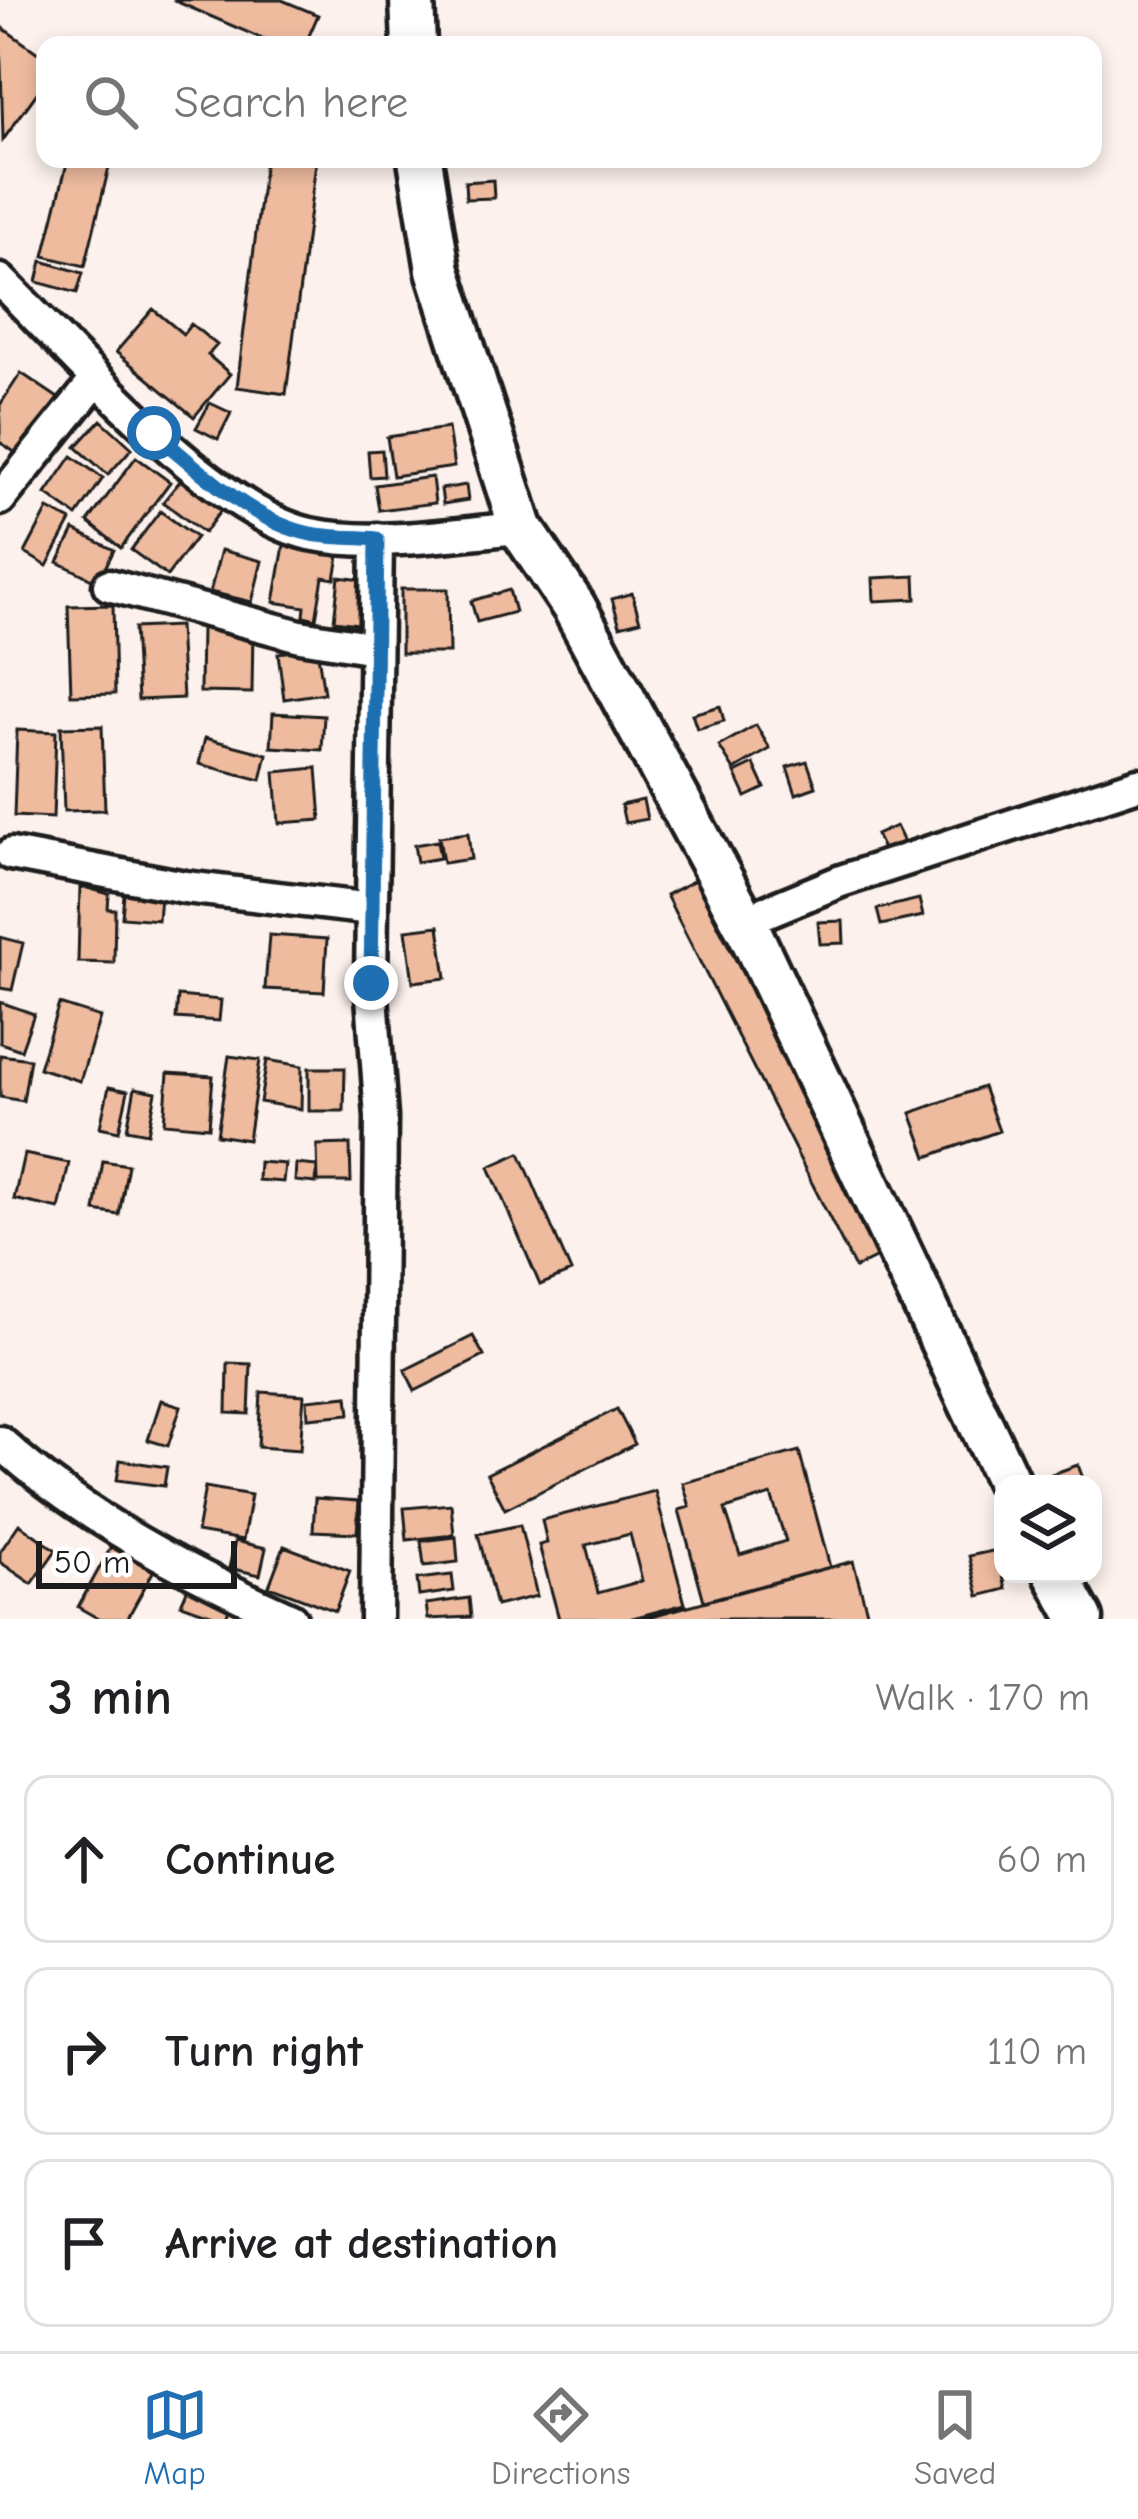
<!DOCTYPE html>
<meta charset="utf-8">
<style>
body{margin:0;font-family:"Comic Neue",sans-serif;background:#f2f2f2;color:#202124}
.controls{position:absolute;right:36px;bottom:36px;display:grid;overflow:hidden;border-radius:24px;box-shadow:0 6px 18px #0003}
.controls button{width:108px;height:108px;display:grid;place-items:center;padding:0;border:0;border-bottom:3px solid #e0e0e0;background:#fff;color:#202124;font:60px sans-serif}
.scale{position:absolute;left:36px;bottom:30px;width:201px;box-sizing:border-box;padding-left:12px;border:6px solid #1c1c1c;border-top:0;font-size:33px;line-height:42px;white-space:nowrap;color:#1c1c1c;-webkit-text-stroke:9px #fff;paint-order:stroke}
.stop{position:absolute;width:36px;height:36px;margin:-27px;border:9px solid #1f6fb2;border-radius:50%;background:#fff}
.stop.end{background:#1f6fb2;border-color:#fff;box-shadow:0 3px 12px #0008}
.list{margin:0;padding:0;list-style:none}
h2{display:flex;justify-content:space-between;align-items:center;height:156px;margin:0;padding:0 48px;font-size:51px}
h2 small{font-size:39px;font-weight:400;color:#757577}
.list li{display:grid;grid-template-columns:78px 1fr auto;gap:36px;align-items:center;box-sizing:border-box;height:168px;margin:0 24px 24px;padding:0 24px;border:3px solid #e0e0e0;border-radius:24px}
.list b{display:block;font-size:45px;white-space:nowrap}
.list em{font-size:39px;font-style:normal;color:#757577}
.icon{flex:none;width:66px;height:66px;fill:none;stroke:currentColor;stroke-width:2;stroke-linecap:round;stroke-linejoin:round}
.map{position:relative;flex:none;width:1138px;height:1619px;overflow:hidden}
.search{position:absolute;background:#fff;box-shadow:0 6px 18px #0003;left:36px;right:36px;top:36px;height:132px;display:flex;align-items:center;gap:30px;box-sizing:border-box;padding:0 42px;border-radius:24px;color:#757577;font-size:45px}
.sheet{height:732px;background:#fff}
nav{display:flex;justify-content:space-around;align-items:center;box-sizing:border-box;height:168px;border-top:3px solid #e0e0e0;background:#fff;font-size:33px;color:#757577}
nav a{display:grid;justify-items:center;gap:6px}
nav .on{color:#1f6fb2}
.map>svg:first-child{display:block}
</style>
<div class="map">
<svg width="1138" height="1619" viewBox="0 0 1138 1619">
<rect width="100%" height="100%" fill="#fcf1ec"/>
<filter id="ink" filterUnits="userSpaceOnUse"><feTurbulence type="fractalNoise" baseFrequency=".00833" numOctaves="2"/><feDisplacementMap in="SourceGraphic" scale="24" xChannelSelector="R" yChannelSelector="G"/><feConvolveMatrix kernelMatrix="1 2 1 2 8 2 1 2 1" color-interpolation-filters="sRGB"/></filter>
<g filter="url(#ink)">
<path fill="#eebb9f" stroke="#1c1c1c" stroke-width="3" fill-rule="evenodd" d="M173 0H282L318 15 305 45H277Z
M0 26 45 58V82L3 140Z
M68 159H111L85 266 44 256Z
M265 159 316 163 286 394 237 387Z
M493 180 494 198 466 199 465 182Z
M42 261 83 273 77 293 37 282Z
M153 309 183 334 191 324 217 345 208 355 230 374 194 417 116 352Z
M21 373 58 398 20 456 0 442V405Z
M210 403 231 413 218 439 196 428Z
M101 420 132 448 108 475 76 447Z
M448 428 454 467 393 476 387 437Z
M382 450 384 476 370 477 368 451Z
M72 456 103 478 77 516 46 494Z
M136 457 170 482 121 548 88 522Z
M184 476 224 506 204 533 163 502Z
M432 477 435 503 379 510 375 485Z
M466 485 468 500 443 504 441 489Z
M48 509 71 521 47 566 25 553Z
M160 511 196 537 167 576 131 550Z
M74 530 114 550 98 582 58 562Z
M285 540 340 550 335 579 323 577 316 619 304 616 305 607 274 602Z
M221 550 262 561 252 602 210 592Z
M915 576 916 599 874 601 873 578Z
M339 577 363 580 358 624 334 621Z
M401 589H448L449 653H401Z
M509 590 515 612 477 622 471 601Z
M632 593 640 621 620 626 612 599Z
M113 605 115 694 71 695 68 606Z
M179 626 183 698 138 700 134 628Z
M201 627 253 628 252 693 200 692Z
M317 648 324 693 284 699 278 653Z
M720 706 724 721 697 729 692 714Z
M273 713 324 716 322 750 271 747Z
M756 725 770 749 734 770 719 746Z
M102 726 105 810 64 811 61 727Z
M17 730 56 732 53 818 14 816Z
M205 738 267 754 261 780 199 764Z
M807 761 816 787 796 794 787 767Z
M754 764 765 788 746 797 735 773Z
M317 768 321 820 279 823 275 772Z
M643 800 647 819 625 823 621 805Z
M896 826 905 844 885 853 876 835Z
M468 833 471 859 443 863 439 837Z
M437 841 440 858 417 862 414 845Z
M695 880 885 1253 855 1268 666 895Z
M80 886 109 894 108 909H115L114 963 78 962Z
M124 894 160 896 158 920 122 917Z
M919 899 923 916 881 925 877 909Z
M843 921 844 943 820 944 818 922Z
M439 926 446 978 413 982 406 930Z
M269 935 327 939 324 992 265 989Z
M0 937 23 943 12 990 0 988Z
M178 996 221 1000 219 1021 176 1018Z
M0 1002 34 1014 21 1050 0 1043Z
M59 1004 100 1017 80 1081 39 1068Z
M0 1055 30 1059 23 1101 0 1097Z
M229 1056 260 1060 248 1140 217 1135Z
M267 1060 302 1066 301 1109 260 1102Z
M309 1068H345L344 1111H309Z
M168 1073 213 1076 209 1127 164 1123Z
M109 1087 128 1091 119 1131 100 1127Z
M983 1087 999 1131 927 1157 911 1113Z
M135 1088 156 1092 148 1133 127 1129Z
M350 1144 351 1182H318L317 1145Z
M520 1153 571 1272 540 1285 489 1167Z
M24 1154 69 1163 59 1209 14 1199Z
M103 1161 128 1165 119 1215 95 1211Z
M259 1162 285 1164 283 1182 258 1180Z
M296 1164 317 1166 316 1183 295 1181Z
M473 1336 484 1356 415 1391 405 1370Z
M228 1363 251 1364 249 1414 227 1413Z
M261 1392 304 1395 300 1450 258 1447Z
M348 1396 350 1414 308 1418 307 1400Z
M161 1400 181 1406 168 1446 148 1440Z
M617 1409 635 1444 505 1509 487 1474Z
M799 1451 830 1567 704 1601 679 1510 690 1507 683 1483ZM771 1495 786 1541 740 1555 725 1509Z
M120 1460 167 1467 164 1486 117 1480Z
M1078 1465 1085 1484H1056L1052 1474Z
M205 1487 251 1495 243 1540 197 1532Z
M655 1491 685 1604 629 1619H559L539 1545 547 1543 542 1520ZM630 1534 642 1581 598 1593 586 1545Z
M315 1498 359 1501 357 1533 313 1531Z
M451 1504 454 1535 407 1540 404 1508Z
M19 1524 56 1550 32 1584 0 1562V1552Z
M520 1525 537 1596 496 1606 478 1534Z
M456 1537 458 1562 424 1566 421 1541Z
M235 1541 266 1548 260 1575 229 1568Z
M284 1546 350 1571 335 1611 269 1586Z
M111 1547 154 1570 127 1619H99L78 1607Z
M997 1550 1006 1589 979 1596 969 1556Z
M853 1561 869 1619H641Z
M452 1575 454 1591 419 1596 417 1579Z
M190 1583 232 1602 225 1619 181 1604Z
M469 1598 471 1617 428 1619 426 1604Z"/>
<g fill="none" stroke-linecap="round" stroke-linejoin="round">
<g stroke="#1c1c1c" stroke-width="39">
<path id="minor" d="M0 280C73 352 211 512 310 534 377 548 454 533 521 528
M0 499 96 380
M109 585 300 636 375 648
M11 854 185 887 372 909
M744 921 841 881 1138 784
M0 1442C82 1518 189 1573 291 1619
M376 1619 381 1117 371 983 377 539"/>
</g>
<g stroke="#1c1c1c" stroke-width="51">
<path id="secondary" d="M412 0 414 45
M420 159 438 270 521 528 574 607 750 933 1009 1484
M1056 1574 1081 1619"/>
</g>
<use href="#minor" stroke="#fff" stroke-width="30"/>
<use href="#secondary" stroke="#fff" stroke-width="42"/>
</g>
</g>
<g fill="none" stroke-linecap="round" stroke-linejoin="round" filter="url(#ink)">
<path stroke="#1f6fb2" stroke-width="15" d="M154 433C201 470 251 522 311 534 332 538 356 537 377 539L371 983"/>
</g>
</svg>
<div class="controls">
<button><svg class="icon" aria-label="layers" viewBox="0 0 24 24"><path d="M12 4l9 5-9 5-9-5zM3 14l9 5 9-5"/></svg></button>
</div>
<div class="scale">50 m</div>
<div class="stop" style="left:154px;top:433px"></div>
<div class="stop end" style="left:371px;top:983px"></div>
<div class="search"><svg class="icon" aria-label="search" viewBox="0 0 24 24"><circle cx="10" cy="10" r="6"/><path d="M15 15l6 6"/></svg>Search here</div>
</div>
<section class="sheet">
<h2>3 min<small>Walk · 170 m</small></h2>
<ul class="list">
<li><svg class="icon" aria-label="ahead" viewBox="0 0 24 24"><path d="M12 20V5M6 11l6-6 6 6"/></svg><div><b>Continue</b></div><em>60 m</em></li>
<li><svg class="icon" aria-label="right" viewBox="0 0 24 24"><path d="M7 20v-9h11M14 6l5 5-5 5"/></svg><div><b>Turn right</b></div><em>110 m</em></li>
<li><svg class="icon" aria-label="arrive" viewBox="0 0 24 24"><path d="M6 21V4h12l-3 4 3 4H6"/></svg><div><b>Arrive at destination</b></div></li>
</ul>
</section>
<nav>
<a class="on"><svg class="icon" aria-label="map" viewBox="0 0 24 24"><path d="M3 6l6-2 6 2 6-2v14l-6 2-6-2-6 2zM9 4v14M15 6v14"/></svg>Map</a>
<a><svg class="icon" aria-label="directions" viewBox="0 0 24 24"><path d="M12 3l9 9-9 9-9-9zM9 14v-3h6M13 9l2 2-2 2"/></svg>Directions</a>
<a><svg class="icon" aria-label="saved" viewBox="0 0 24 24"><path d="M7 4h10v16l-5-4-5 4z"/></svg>Saved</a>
</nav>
